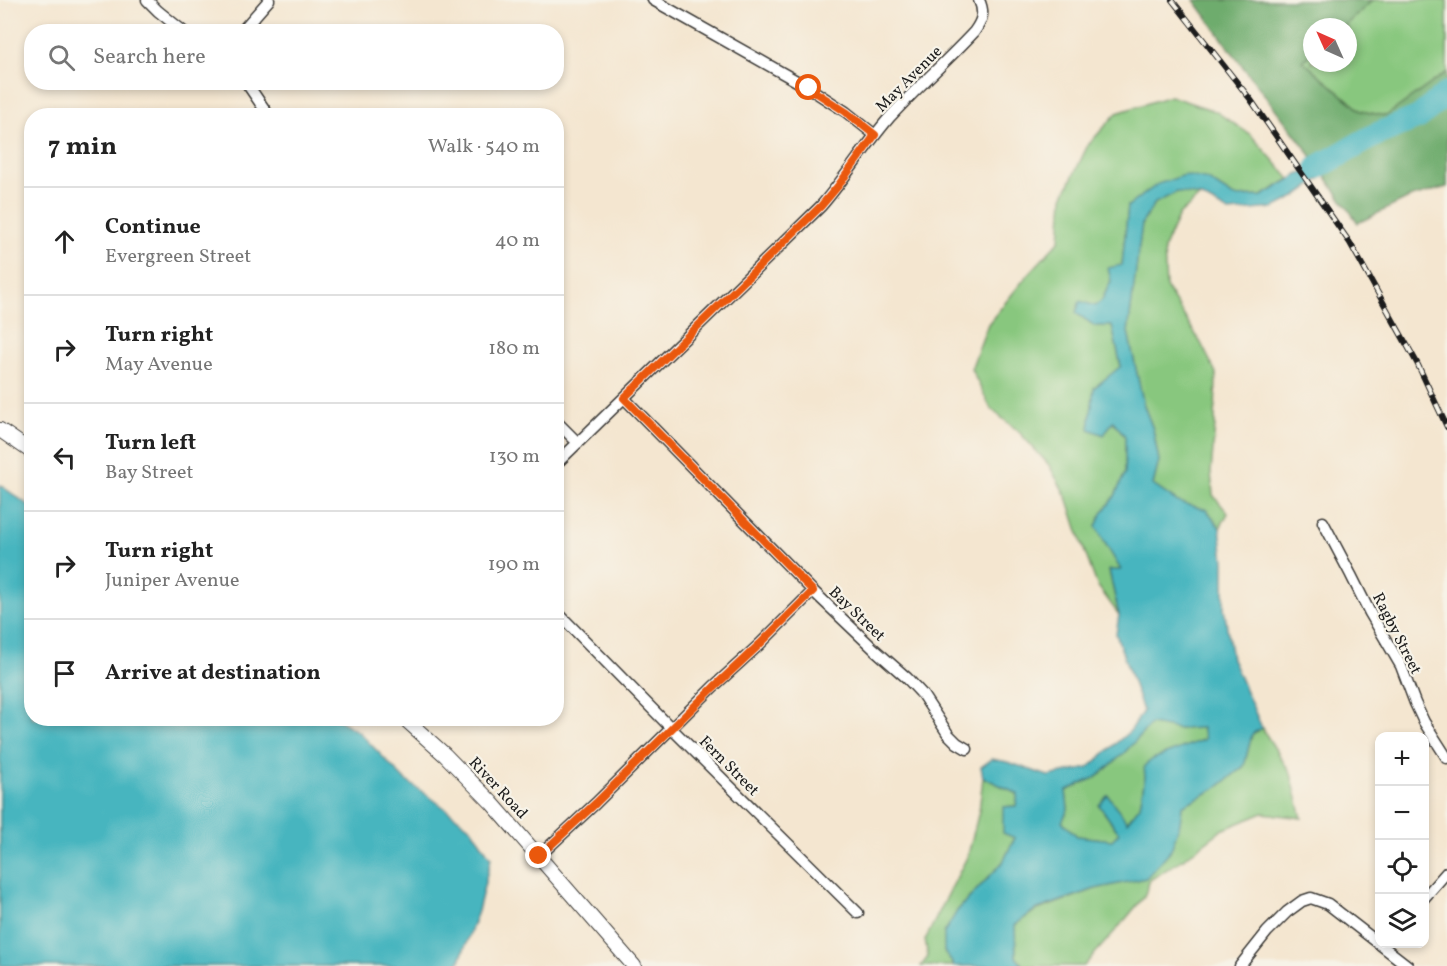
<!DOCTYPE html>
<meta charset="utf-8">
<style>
body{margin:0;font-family:Vollkorn,serif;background:#f2f2f2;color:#222}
.controls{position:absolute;right:18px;bottom:18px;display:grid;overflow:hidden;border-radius:12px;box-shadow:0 3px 9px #0003}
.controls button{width:54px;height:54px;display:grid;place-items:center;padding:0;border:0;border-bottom:2px solid #e0e0e0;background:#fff;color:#222;font:30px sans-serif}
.compass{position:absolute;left:1303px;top:18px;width:54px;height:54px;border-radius:50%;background:#fff;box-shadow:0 3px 9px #0003;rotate:315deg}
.stop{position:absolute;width:18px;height:18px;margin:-14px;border:4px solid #ea580c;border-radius:50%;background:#fff}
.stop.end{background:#ea580c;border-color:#fff;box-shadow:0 2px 6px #0008}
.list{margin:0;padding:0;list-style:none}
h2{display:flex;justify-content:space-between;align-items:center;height:78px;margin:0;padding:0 24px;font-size:26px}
h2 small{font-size:20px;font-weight:400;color:#767676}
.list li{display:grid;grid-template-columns:39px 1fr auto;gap:18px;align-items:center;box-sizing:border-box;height:108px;padding:0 24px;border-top:2px solid #e0e0e0}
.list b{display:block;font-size:22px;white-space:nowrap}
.list p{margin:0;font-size:20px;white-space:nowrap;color:#767676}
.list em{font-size:20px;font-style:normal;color:#767676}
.icon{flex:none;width:33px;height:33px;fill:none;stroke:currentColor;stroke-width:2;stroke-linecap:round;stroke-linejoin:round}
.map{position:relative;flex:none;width:1447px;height:966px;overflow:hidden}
.search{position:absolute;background:#fff;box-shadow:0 3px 9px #0003;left:24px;top:24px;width:540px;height:66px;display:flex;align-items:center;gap:15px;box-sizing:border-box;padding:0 21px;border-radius:24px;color:#767676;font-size:22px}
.panel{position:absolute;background:#fff;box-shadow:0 3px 9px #0003;left:24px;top:108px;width:540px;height:618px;border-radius:24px}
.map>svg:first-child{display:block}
</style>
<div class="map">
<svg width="1447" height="966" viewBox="0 0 1447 966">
<rect width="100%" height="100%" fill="#f7f3e8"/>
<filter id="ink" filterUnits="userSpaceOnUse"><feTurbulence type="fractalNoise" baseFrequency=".0167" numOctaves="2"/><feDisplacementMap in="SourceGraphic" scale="12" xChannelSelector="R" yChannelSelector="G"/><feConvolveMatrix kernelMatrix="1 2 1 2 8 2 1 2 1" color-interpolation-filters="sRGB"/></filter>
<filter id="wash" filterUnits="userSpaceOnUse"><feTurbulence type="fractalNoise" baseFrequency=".008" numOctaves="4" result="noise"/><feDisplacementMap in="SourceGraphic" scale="24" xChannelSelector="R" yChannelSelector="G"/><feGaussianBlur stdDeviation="1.35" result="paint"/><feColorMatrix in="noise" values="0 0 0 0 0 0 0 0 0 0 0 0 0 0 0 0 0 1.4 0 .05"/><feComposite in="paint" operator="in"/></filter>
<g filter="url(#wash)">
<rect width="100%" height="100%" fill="#f4e6d0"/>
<path fill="#88c77e" stroke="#52724d" stroke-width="1.5" d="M1373 0H1447V72L1386 116 1361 111 1303 61 1312 53V63H1348V27H1343Z
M1170 96 1215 111 1251 135 1290 179 1262 196 1234 197 1208 180 1128 206 1122 265 1111 281 1102 300 1096 306 1080 302 1076 313 1095 326H1112L1121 367 1094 388 1113 421 1125 436V473L1115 496 1103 512 1096 526 1105 543 1122 570 1109 571 1119 615 1097 585 1083 547 1068 500 1049 465 1018 431 991 409 971 369 988 324 1026 277 1060 240 1063 197 1088 145 1117 113Z
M1177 192 1200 196 1179 215 1164 248 1166 287 1201 343 1216 373 1215 425 1211 472 1213 495 1228 513 1220 528 1207 510 1178 502 1153 485 1159 461 1153 429 1144 406 1128 332 1142 223 1155 203Z
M1152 723 1177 729 1202 728 1206 739 1153 759 1145 777 1140 807 1127 822 1099 805 1119 833 1112 840 1077 836 1062 822 1068 809 1066 791 1098 776 1124 753Z
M1262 728 1291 774 1302 818 1263 813 1222 830 1185 858 1150 880 1144 897 1124 921 1084 966H1023L1016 957 1015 925 1035 911 1095 889 1146 877 1180 823 1182 806 1218 787 1244 766 1252 734Z
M983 777 1018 794 1016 806 1003 807 1015 837 1003 862 957 911 944 951 954 966H921L928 957 925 940 968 855 979 811Z"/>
<path fill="#6eac6d" stroke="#456444" stroke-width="1.5" d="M1194 0H1373L1343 27H1312V53L1303 61 1361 111 1386 116 1447 72V187L1409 198 1358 223 1307 150 1240 63Z"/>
<path fill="#46b5bf" stroke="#31686e" stroke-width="1.5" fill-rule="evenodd" d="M1358 147 1342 163 1295 197 1274 208 1229 212 1200 196 1177 192 1155 203 1142 223 1128 332 1144 406 1153 429 1159 461 1153 485 1178 502 1207 510 1220 528 1224 561V608L1232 659 1262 728 1252 734 1244 766 1218 787 1182 806 1180 823 1171 850 1146 878 1095 889 1035 910 1015 925 1016 957 1023 966H954L944 951V933L957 911 1003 862 1015 838 1003 833V807L1016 806 1018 794 983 777 981 767 992 759 1008 762 1048 776 1088 768 1131 730 1143 711 1116 634 1119 615 1109 570H1121L1105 543 1096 526 1103 512 1115 496 1125 473V436L1113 421 1104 435 1089 429 1094 388 1121 366 1112 326H1095L1076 313 1080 301 1095 306 1102 300 1111 281 1108 268 1122 265 1128 206 1158 184 1185 175 1208 180 1234 197 1262 196 1325 159ZM1151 724 1177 729 1202 728 1205 739 1153 759 1144 766 1145 777 1140 806 1127 822 1108 795 1099 805 1119 833 1112 840 1077 836 1062 822 1068 809 1066 791 1098 776 1124 753Z
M0 485 31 507 32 718H335L359 732 405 780 430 797 471 828 491 858 478 911 458 966H0Z"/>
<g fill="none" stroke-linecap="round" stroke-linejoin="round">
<path stroke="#46b5bf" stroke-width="24" d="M1318 167 1375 135 1419 117 1447 93"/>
</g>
</g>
<g filter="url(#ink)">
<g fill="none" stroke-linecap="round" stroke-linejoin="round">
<g stroke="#3c3a37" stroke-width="13">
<path id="minor" d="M147 0 158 11 184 32
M653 0 809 88 846 112 875 135
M241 32 269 0
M246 82 269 116
M624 398 813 591 874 649 907 678 922 694 948 734 957 743 967 749
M556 421 578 443
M556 464 821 206C846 177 865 146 889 118 916 88 947 61 974 32 982 21 985 13 979 0
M1323 522 1351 575 1370 613 1401 666 1415 703 1424 722 1447 758
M556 611 671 728 858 913
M539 856 596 803 713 687 760 644 813 591
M1424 898 1447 872
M1240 966 1267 932 1287 912 1302 901 1311 898 1328 904 1408 966"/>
</g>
<g stroke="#3c3a37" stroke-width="16">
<path id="tertiary" d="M0 430 32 452
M404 718 445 755 492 803 634 966"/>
</g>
<use href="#minor" stroke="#fff" stroke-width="10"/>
<use href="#tertiary" stroke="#fff" stroke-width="14"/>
<g stroke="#1c1c1c" stroke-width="6">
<path id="rail" d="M1172 0 1251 100 1350 243 1417 363 1447 427"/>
</g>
<use href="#rail" stroke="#f7f3e8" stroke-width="4" stroke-dasharray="11" stroke-linecap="butt"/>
</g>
</g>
<g fill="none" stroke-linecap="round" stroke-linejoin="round" filter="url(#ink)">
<path stroke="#ea580c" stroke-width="8" d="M539 856 596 803 714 687 760 644 813 591 624 398 821 206 838 186 875 135 846 112 809 88"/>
</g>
<g text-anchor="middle" stroke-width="4.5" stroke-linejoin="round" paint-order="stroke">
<g font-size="16" fill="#1c1c1c" stroke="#f7f3e8">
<text transform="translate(908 78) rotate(-45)" y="6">May Avenue</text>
<text transform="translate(858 613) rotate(44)" y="6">Bay Street</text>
<text transform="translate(1398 633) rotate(63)" y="6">Ragby Street</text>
<text transform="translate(730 765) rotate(45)" y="6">Fern Street</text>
<text transform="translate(499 787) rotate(47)" y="6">River Road</text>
</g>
</g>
</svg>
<div class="controls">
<button>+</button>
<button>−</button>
<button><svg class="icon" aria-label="locate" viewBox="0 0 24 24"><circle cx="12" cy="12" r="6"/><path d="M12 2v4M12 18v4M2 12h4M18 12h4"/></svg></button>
<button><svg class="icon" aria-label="layers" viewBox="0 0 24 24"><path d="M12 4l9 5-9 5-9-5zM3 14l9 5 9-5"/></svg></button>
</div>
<svg class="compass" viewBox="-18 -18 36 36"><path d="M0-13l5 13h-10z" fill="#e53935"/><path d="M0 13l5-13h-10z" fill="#767676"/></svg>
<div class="stop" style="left:809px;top:88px"></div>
<div class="stop end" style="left:539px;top:856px"></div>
<div class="search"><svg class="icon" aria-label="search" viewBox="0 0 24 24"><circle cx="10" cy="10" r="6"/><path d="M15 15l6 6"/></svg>Search here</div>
<section class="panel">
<h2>7 min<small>Walk · 540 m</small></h2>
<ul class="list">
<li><svg class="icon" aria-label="ahead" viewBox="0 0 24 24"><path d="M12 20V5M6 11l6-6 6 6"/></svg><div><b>Continue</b><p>Evergreen Street</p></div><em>40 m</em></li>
<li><svg class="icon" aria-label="right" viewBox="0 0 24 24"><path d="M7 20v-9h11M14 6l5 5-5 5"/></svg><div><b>Turn right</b><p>May Avenue</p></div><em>180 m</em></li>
<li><svg class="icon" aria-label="left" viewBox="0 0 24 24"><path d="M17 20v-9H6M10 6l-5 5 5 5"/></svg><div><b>Turn left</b><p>Bay Street</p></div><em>130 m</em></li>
<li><svg class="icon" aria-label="right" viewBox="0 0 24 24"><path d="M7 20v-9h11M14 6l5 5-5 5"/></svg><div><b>Turn right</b><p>Juniper Avenue</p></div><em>190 m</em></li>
<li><svg class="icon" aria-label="arrive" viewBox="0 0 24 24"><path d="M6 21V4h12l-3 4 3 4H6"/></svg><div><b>Arrive at destination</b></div></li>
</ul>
</section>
</div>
